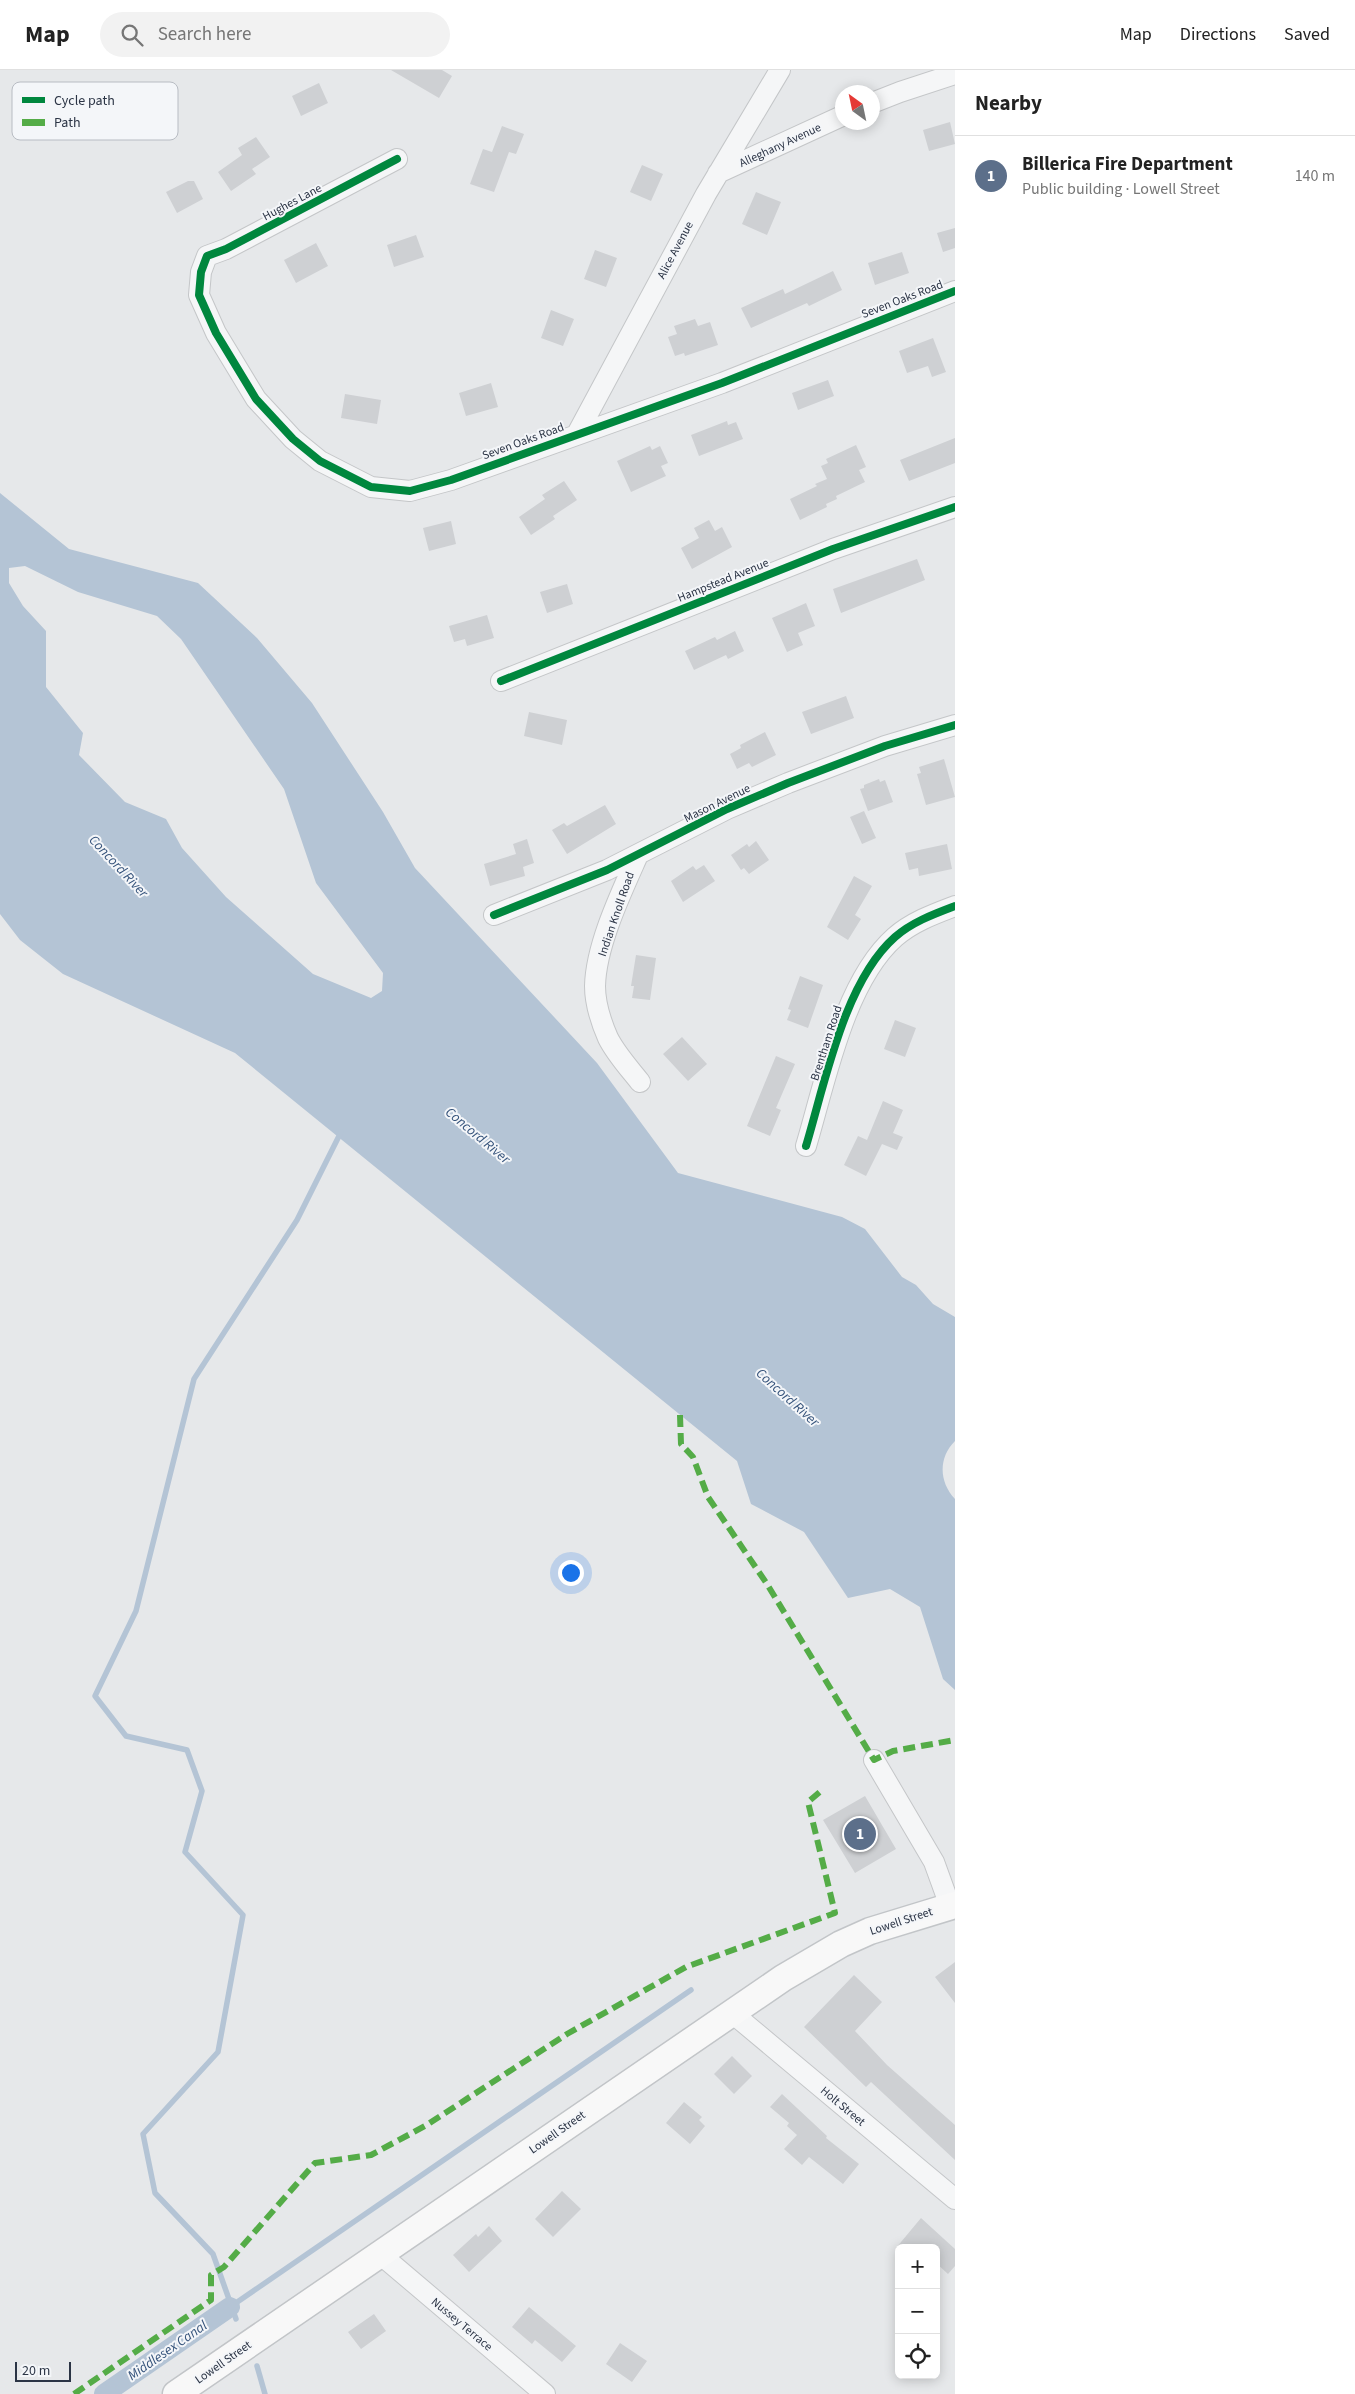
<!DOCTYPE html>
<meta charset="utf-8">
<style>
body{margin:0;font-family:"Source Sans 3",sans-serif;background:#f2f2f2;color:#222}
.controls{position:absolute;right:15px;bottom:15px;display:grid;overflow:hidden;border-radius:8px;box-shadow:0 2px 12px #0003}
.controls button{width:45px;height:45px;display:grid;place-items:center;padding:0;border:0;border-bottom:1px solid #e0e0e0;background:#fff;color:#222;font:25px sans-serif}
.compass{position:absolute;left:835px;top:15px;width:45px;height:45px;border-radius:50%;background:#fff;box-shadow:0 2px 12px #0003;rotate:327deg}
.scale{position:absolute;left:15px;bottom:12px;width:56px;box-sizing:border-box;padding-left:5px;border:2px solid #2b3445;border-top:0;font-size:14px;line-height:18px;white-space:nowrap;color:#2b3445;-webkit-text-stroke:4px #f4f6f9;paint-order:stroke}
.you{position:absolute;left:570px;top:1502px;width:18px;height:18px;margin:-12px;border:4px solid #fff;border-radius:50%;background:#1a73e8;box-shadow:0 0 0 8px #1a73e833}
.badge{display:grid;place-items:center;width:32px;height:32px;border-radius:50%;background:#6c737f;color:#fff;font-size:16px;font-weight:700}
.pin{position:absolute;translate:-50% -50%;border:2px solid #fff;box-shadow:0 1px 5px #0006}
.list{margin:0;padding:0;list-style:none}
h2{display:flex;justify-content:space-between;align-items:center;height:65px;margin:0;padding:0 20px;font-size:21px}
h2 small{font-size:16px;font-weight:400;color:#767676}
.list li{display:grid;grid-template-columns:32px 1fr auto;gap:15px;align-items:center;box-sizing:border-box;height:80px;padding:0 20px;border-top:1px solid #e0e0e0}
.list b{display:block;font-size:19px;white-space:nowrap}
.list p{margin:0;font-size:16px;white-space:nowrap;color:#767676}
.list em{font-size:16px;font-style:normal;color:#767676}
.icon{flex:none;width:28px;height:28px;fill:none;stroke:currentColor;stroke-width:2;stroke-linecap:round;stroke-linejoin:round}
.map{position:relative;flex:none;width:955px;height:2324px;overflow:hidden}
header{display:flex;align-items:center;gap:30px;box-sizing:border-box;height:70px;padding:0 25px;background:#fff;border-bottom:1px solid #e0e0e0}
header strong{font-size:24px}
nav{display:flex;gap:28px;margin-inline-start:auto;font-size:18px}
.search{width:350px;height:45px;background:#f2f2f2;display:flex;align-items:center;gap:12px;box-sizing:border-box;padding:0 18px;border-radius:28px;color:#767676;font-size:19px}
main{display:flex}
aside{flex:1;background:#fff}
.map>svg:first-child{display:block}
</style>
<header>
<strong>Map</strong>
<div class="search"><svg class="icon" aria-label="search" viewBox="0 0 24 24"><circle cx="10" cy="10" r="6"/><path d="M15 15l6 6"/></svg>Search here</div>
<nav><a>Map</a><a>Directions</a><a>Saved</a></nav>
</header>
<main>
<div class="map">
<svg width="955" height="2324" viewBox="0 0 955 2324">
<rect width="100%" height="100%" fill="#e6e8ea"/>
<path fill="#b4c4d5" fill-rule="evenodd" d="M0 423 69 479 198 513 257 568 312 633 383 742 415 798 597 993 678 1103 842 1147 865 1159 902 1207 916 1215 933 1234 955 1247V1371C938 1388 939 1412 955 1429V1620L943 1609 920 1537 890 1519 848 1528 804 1462 751 1434 737 1391 235 983 63 904 20 870 0 844ZM25 496 78 522 157 546 181 569 284 719 316 813 383 903 382 921 371 928 313 904 226 827 182 778 166 749 125 732 79 685 83 663 46 617V561L23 536 9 513V498Z"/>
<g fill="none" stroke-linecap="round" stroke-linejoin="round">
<path stroke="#b4c4d5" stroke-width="5.5" d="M230 2237 691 1920
M236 2249 213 2184 155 2123 143 2064 218 1982 243 1845 185 1782 202 1721 187 1680 126 1666 95 1626 136 1541 194 1309 297 1150 341 1062
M257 2296 265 2324"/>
<path stroke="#b4c4d5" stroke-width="20" d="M104 2324 230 2237"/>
</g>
<path fill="#ced0d3" d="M391 0H442L452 6 439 28Z
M319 13 328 33 301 46 292 26Z
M950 52 955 74 929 81 923 60Z
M502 56 524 64 516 84 509 82 494 122 470 114 483 79 492 82Z
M256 67 270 87 252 99 256 104 231 121 218 102 242 85 238 78Z
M642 95 663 104 651 131 630 122Z
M188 111H194L203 129 177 143 166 122Z
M756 122 781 132 767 165 742 154Z
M955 158V178L943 182 937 163Z
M416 165 424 187 394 197 387 175Z
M316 173 328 196 296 213 284 190Z
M595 180 617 188 606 217 584 209Z
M902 182 909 203 875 215 868 193Z
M833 201 842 220 809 236 807 233 751 258 741 238 783 219 785 224Z
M551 240 574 249 563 276 541 268Z
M695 249 698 256 710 252 718 275 685 286 684 283 675 286 668 267 677 264 674 256Z
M933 268 946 302 932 307 928 296 907 303 899 281Z
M828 310 834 326 798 340 792 323Z
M491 313 498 337 466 346 459 323Z
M345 324 381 330 377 354 341 348Z
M727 351 728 355 736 352 743 369 699 386 691 365Z
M955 368V393L909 411 900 390Z
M856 375 866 397 859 400 865 412 836 426 837 429 826 434 827 437 800 450 790 429 817 416 815 414 827 409 821 396 828 393 826 389Z
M650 376 652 380 660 376 668 393 661 396 666 406 631 422 617 391Z
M564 411 577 430 553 446 555 449 531 465 519 447 545 429 542 425Z
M709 450 715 461 722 457 732 477 692 499 681 478 699 468 694 458Z
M451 451 456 474 429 481 423 458Z
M917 489 925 510 841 543 833 519Z
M567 514 573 534 547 543 540 522Z
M806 533 815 556 798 563 803 575 787 582 772 548Z
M487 545 494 568 467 576 465 569 454 572 449 556Z
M735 561 744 581 728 589 726 585 694 600 685 581 715 567 717 570Z
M846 626 854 648 811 664 802 642Z
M529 642 567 650 562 675 524 666Z
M765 662 776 685 752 697 749 693 737 699 730 684 741 678 740 675Z
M944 689 955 727 926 735 917 704 921 703 919 697Z
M879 709 880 712 885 710 893 732 868 741 860 719 864 718V715Z
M605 735 616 754 567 784 552 760 564 753 567 756Z
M864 741 876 768 862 774 850 747Z
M527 769 534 793 523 797 525 806 490 816 484 794 516 784 513 774Z
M756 771 769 790 749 804 744 798 741 800 731 785 747 774 749 777Z
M947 774 952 799 919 806 918 798 909 800 905 783Z
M704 795 715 811 683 832 671 811 693 796 696 800Z
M854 806 872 816 855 845 861 849 848 870 827 857Z
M636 885 656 888 650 930 632 928 634 916H631Z
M800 906 823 915 808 958 787 950 791 940 788 939Z
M895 950 916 958 905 987 884 979Z
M682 967 707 994 688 1011 663 984Z
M776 986 795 994 776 1038 781 1040 770 1066 747 1056Z
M883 1031 903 1040 893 1063 903 1067 897 1080 882 1074 866 1106 844 1095 858 1066 867 1070Z
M865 1726 896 1779 855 1803 823 1750Z
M955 1892V1933L935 1907Z
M854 1905 882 1932 855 1961 887 1995 955 2055V2090L871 2012 866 2017 804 1957Z
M732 1986 752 2006 734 2024 714 2004Z
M782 2024 827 2066 826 2068 859 2094 843 2114 809 2087 802 2095 784 2079 797 2065 787 2056 789 2053 770 2037Z
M684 2032 702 2047 699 2050 705 2056 690 2074 666 2053Z
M562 2121 581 2139 553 2167 535 2149Z
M921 2148 955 2179V2196L948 2204 936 2193V2178H896Z
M489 2156 502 2171 469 2202 453 2185 476 2164 478 2167Z
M529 2237 576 2276 562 2292 535 2270 532 2274 512 2257Z
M374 2244 386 2261 361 2279 348 2262Z
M620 2273 647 2291 632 2312 606 2294Z"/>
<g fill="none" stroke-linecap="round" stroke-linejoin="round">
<g stroke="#c4c6c8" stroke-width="22">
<path id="minor" d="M872 33 900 22 955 4
M397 89 226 179 207 186 201 202 199 225 216 263 256 329 293 369 320 391 371 417 410 421 451 410 722 313 955 221
M718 103 842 46
M577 364 706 124 780 0
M501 611 833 479 955 437
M638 785C621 823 596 875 595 916 595 934 601 952 608 968 616 984 629 998 640 1012
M494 845 607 800 727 739 788 713 885 676 955 655
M806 1076C825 1013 844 912 895 867 912 852 934 844 955 836
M874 1690 934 1792 950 1836
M731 1942 955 2129
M380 2184 545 2324"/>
</g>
<g stroke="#c2c5c8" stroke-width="29">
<path id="major" d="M176 2324 783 1908 841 1874 870 1861 955 1835"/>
</g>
<use href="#minor" stroke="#f5f6f7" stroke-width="20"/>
<use href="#major" stroke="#f8f8f8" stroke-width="26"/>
<path stroke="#54ac47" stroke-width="6" stroke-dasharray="12 6" stroke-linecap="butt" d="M680 1345 681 1374 693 1387 708 1427 767 1514 874 1690 893 1681 955 1670
M74 2324 211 2230V2205L224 2197 315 2093 371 2085 425 2056 567 1964 686 1897 835 1843 808 1732 821 1721"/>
<g stroke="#f4f6f9" stroke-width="11">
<path id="cycleway" d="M397 89 226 179 207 186 201 202 199 225 216 263 256 329 293 369 320 391 371 417 410 421 451 410 722 313 955 221
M501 611 833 479 955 437
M494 845 607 800 727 739 788 713 885 676 955 655
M806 1076C825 1013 844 912 895 867 912 852 934 844 955 836"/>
</g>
<use href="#cycleway" stroke="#00873e" stroke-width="8"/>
</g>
<g text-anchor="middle" stroke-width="4" stroke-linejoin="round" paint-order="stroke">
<g font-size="12" fill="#2b3445" stroke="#f4f6f9">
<text transform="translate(780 75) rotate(-25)" y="4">Alleghany Avenue</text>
<text transform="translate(292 132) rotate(-28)" y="4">Hughes Lane</text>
<text transform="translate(675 180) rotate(-62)" y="4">Alice Avenue</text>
<text transform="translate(902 229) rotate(-21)" y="4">Seven Oaks Road</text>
<text transform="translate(523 371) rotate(-20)" y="4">Seven Oaks Road</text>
<text transform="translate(723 510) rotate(-22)" y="4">Hampstead Avenue</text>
<text transform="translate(717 733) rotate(-26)" y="4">Mason Avenue</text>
<text transform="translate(616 844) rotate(-71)" y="4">Indian Knoll Road</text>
<text transform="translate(826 973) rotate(-72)" y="4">Brentham Road</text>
<text transform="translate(901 1851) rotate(-18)" y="4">Lowell Street</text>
<text transform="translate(843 2036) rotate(40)" y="4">Holt Street</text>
<text transform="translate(557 2062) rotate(-35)" y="4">Lowell Street</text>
<text transform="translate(462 2254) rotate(40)" y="4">Nussey Terrace</text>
<text transform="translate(223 2292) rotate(-35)" y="4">Lowell Street</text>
</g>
<g font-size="14" font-style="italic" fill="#34527a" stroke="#f4f6f9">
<text transform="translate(119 796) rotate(47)" y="5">Concord River</text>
<text transform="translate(478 1065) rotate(40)" y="5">Concord River</text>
<text transform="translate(788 1327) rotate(42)" y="5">Concord River</text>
<text transform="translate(167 2280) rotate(-35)" y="5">Middlesex Canal</text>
</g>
</g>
<rect x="12" y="12" width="166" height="58" rx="8" fill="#f4f6f9" stroke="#b8bcc3" stroke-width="1"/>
<rect x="22" y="27" width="23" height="6" fill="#00873e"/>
<rect x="22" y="49" width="23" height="7" fill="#54ac47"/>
<g font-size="14" fill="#2b3445">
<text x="54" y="35">Cycle path</text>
<text x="54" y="57">Path</text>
</g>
</svg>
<div class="controls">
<button>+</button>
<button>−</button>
<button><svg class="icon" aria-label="locate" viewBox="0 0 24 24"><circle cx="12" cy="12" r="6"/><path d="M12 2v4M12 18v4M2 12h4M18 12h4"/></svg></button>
</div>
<svg class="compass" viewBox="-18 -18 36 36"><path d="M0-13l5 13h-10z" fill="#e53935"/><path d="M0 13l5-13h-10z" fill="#767676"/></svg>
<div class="scale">20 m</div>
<div class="you"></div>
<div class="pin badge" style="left:860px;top:1764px;background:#5c6f8a">1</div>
</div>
<aside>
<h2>Nearby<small></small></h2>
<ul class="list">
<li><span class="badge" style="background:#5c6f8a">1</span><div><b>Billerica Fire Department</b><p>Public building · Lowell Street</p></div><em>140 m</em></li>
</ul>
</aside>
</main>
